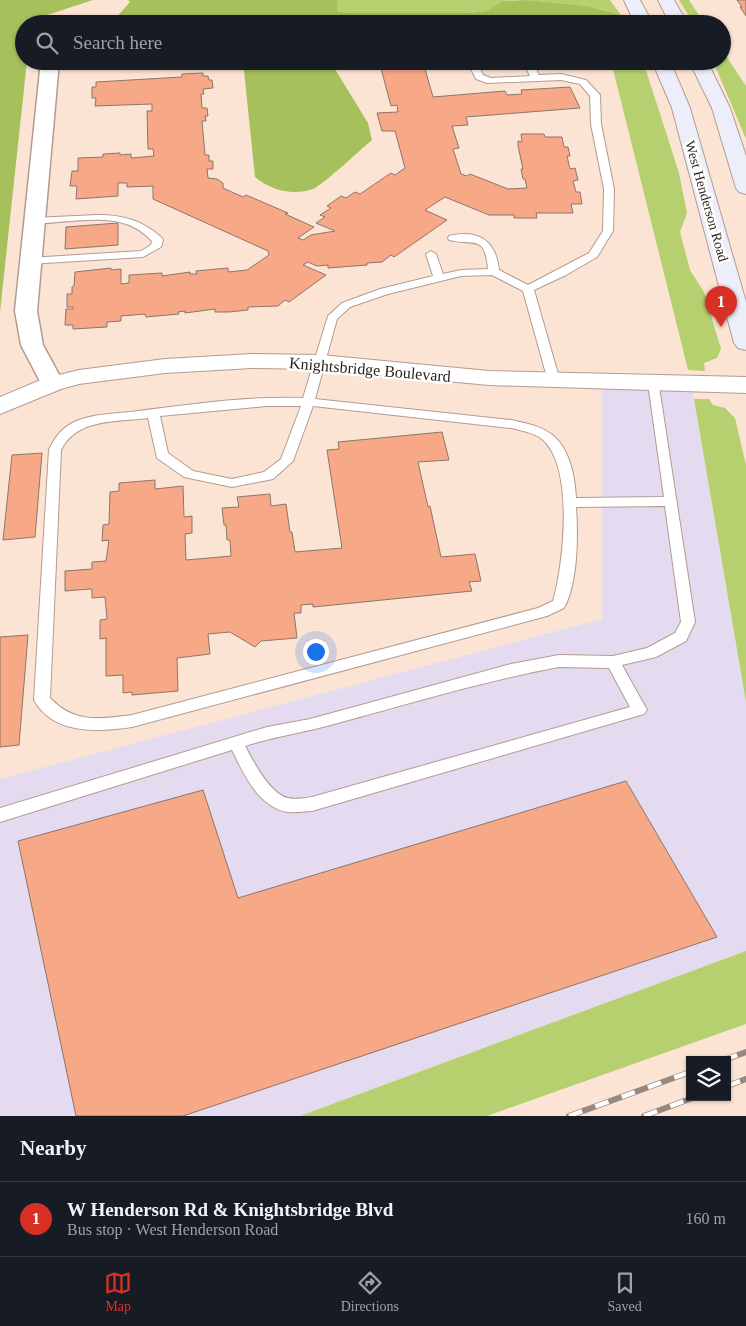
<!DOCTYPE html>
<meta charset="utf-8">
<style>
body{margin:0;font-family:"Times New Roman",serif;background:#242831;color:#f1f3f6}
.controls{position:absolute;right:15px;bottom:15px;display:grid;overflow:hidden;border-radius:0px;box-shadow:0 1px 4px #0004}
.controls button{width:45px;height:45px;display:grid;place-items:center;padding:0;border:0;border-bottom:1px solid #363941;background:#171b24;color:#f1f3f6;font:25px sans-serif}
.you{position:absolute;left:315px;top:651px;width:18px;height:18px;margin:-12px;border:4px solid #fff;border-radius:50%;background:#1a73e8;box-shadow:0 0 0 8px #1a73e833}
.badge{display:grid;place-items:center;width:32px;height:32px;border-radius:50%;background:#d93025;color:#fff;font-size:16px;font-weight:700}
.pin{position:absolute;translate:-50% -41px;filter:drop-shadow(0 1px 2px #0008)}
.pin::after{content:'';position:absolute;top:26px;width:18px;height:15px;background:inherit;clip-path:polygon(0 0,100% 0,50% 100%)}
.list{margin:0;padding:0;list-style:none}
h2{display:flex;justify-content:space-between;align-items:center;height:65px;margin:0;padding:0 20px;font-size:21px}
h2 small{font-size:16px;font-weight:400;color:#9ea1a6}
.list li{display:grid;grid-template-columns:32px 1fr auto;gap:15px;align-items:center;box-sizing:border-box;height:75px;padding:0 20px;border-top:1px solid #363941}
.list b{display:block;font-size:19px;white-space:nowrap}
.list p{margin:0;font-size:16px;white-space:nowrap;color:#9ea1a6}
.list em{font-size:16px;font-style:normal;color:#9ea1a6}
.icon{flex:none;width:28px;height:28px;fill:none;stroke:currentColor;stroke-width:2;stroke-linecap:round;stroke-linejoin:round}
.map{position:relative;flex:none;width:746px;height:1116px;overflow:hidden}
.search{position:absolute;background:#171b24;box-shadow:0 1px 4px #0004;left:15px;right:15px;top:15px;height:55px;display:flex;align-items:center;gap:12px;box-sizing:border-box;padding:0 18px;border-radius:28px;color:#9ea1a6;font-size:19px}
.sheet{height:140px;background:#171b24}
nav{display:flex;justify-content:space-around;align-items:center;box-sizing:border-box;height:70px;border-top:1px solid #363941;background:#171b24;font-size:14px;color:#9ea1a6}
nav a{display:grid;justify-items:center;gap:2px}
nav .on{color:#d93025}
.map>svg:first-child{display:block}
</style>
<div class="map">
<svg width="746" height="1116" viewBox="0 0 746 1116">
<rect width="100%" height="100%" fill="#fce4d5"/>
<path fill="#e4dbf0" d="M602 382 691 384 746 702V951L300 1116H0V779L602 619Z"/>
<path fill="#b6d070" d="M338 0H512L503 1 486 11 470 13H346L337 11Z
M527 0H610L621 15 588 6Z
M679 0H689L705 24H694Z
M722 50 746 86V139L713 61H722Z
M611 61H643L679 173 687 213 680 232 690 270 704 292 721 349 717 358 704 363 705 371 688 370Z
M694 399H709L713 405 725 408 735 418 746 465V702Z
M746 951V1024L487 1116H300Z"/>
<path fill="#a6c05c" d="M0 0H93L44 16 36 24H24V61H27L0 312Z
M128 0H338L337 11 346 13H470L486 11 503 1 527 0 588 6 621 15 625 24H218L201 20 121 23 114 20 130 2Z
M243 61H330L368 123 372 140C361 149 323 185 313 189 293 196 270 190 255 177Z"/>
<path fill="#f7a887" stroke="#8d756b" d="M737 0H746V16L740 7H742Z
M379 61H427L423 62 433 97 505 91 507 95 522 94 521 90 570 87 580 108 466 117 468 125 452 126 459 148 453 149 461 174 467 176 470 174 508 189 527 188 525 179H523L521 169H523L518 146V141L522 142 521 134H544L545 137H562L564 147H568L570 156H567L570 169 575 168 578 180 573 181 576 192H580L582 204H571L573 213H536L537 218H514V215H489L445 197 425 210 447 220 394 257 391 255 382 262 367 263V265L328 268V265L317 266 308 262 303 265 326 275 289 302 285 300 278 306 248 307V310L229 312H215V309L185 313V311L178 312 179 314 146 317 145 314 121 316V321L107 322V327L73 329V325H65L66 309H73V307H67V294H72V287L74 286 75 272 111 268V270L121 269V284L129 283V275L162 273V276L190 272V274H197L196 271 228 268V272L247 270 269 255 268 251 153 199V186L127 187V183H118V196L76 199 77 186H70L72 171H78V158L103 157V154L120 153V155L131 154V158L154 156 153 149H148L147 111H152V104L95 106 96 98H92V87H96V82L182 77V74L203 73V76H208L209 80H212L213 88 203 89 204 94H201L202 108H207L208 116H205L206 121H202L205 155H209V161H213V169H207L208 178 217 179 223 183V188L243 197 246 195 288 213 285 214 314 227 298 238 303 240 311 235 335 231 316 223 325 217 320 215 331 208 327 206 341 196 346 198 355 192 360 194 391 173 395 175 405 168 395 131H382L377 113 398 112 397 105 391 106Z
M118 223V245L65 249 66 227Z
M442 432 449 460 418 462 428 507 430 506 441 557 475 554 481 581 469 582 472 591 313 607V604L301 605V613H294L297 638 261 641 255 647 230 632 208 634 210 654 177 658 178 691 132 695V692L123 693V675L106 676V638L100 639V620L107 619 105 597 92 598V590L90 589 65 591V571L92 569V562L106 561 109 540 102 541 103 525 109 524 110 492 119 491V483L155 480V489L183 486 184 517 192 516V533L185 534 186 560 231 556 230 540H227L226 525H224L222 508 239 507 237 497 270 494 271 506 286 504 290 532H292L295 552 342 548 327 450 339 449 338 442Z
M42 453 35 537 3 540 12 455Z
M28 635 19 745 0 747V637Z
M626 781 717 937 183 1116H76L18 841 203 790 238 898Z"/>
<g fill="none" stroke-linecap="round" stroke-linejoin="round">
<g stroke="#b39c8f" stroke-width="2">
<path id="service" d="M76 61H120L116 64 49 69 44 66 49 63Z
M467 61H476L483 75 491 78 530 76 523 61H532L539 75 561 74 586 80 600 95 601 124 614 189 613 231 597 257 566 275 534 290 560 381 554 385 548 381 523 291 492 275 461 276 388 294 350 307 337 319 315 399 511 420C524 423 537 425 548 432 569 444 575 476 576 498L664 497 648 383 650 380H658L695 622 686 641 656 657 622 665 647 710 644 714 312 811C304 811 296 813 288 812 258 807 244 774 232 750L0 822V808L267 727 310 719 511 664 559 655 613 656 647 648 675 633 681 622 665 506 576 507C578 535 578 583 564 608L547 616 132 727C99 732 53 735 34 700L49 450C54 438 62 428 74 422 94 413 117 414 138 411 193 404 248 396 303 398L328 316 342 303 380 289 433 276 426 254 431 251 436 254 443 274 461 270 488 269C485 234 474 246 449 240L448 238 449 236C479 229 496 241 499 270L528 285 589 253 603 231 604 189 591 124 590 96 580 84 561 80 487 83 476 79ZM266 406H301L281 459 264 472 232 479 193 471 168 453 160 416ZM313 406 511 428C523 431 538 433 546 443 573 474 564 563 553 601L538 608 132 715C99 719 75 724 50 698L61 450C77 418 117 422 148 418L157 458 184 477 232 487 273 479 293 461ZM559 667 609 668 630 707 312 797C304 798 295 800 288 798 270 794 253 761 245 746 276 736 307 732 338 723 411 703 484 681 559 667Z
M97 215C123 215 142 220 162 238L163 240 161 247 143 257 29 264 24 261 29 258 141 251 151 245 152 241C145 234 136 227 126 224 102 215 59 223 33 224L28 221 33 218Z"/>
</g>
<g stroke="#b39c8f" stroke-width="3">
<path id="minor" d="M41 61H59L37 311 43 345 64 384 60 389 52 391 44 389 21 345 15 311Z"/>
</g>
<g stroke="#b39c8f" stroke-width="2">
<path id="tertiary" d="M252 354 321 355 489 371 746 377V393L489 385 321 369 252 368 165 373 79 384 61 389 0 414V397L43 379 79 370 165 359Z"/>
</g>
<g stroke="#b39c8f" stroke-width="2">
<path id="secondary" d="M624 0H640L653 24H635Z
M658 0H674L688 24H670Z
M652 61H670L690 108 746 302V350L738 348 734 343 672 108Z
M689 61H707L730 108 746 156V194L739 192 736 188 712 108Z"/>
</g>
<use href="#service" fill="#fff" fill-rule="evenodd"/>
<use href="#minor" fill="#fff" fill-rule="evenodd"/>
<use href="#tertiary" fill="#fff" fill-rule="evenodd"/>
<use href="#secondary" fill="#eceefa" fill-rule="evenodd"/>
<g stroke="#99887e" stroke-width="6">
<path id="rail" d="M724 1060 746 1052
M727 1086 746 1079
M569 1116 690 1072
M644 1116 695 1097"/>
</g>
<use href="#rail" stroke="#fff" stroke-width="4.5" stroke-dasharray="14" stroke-linecap="butt"/>
</g>
<g text-anchor="middle" stroke-width="5" stroke-linejoin="round" paint-order="stroke">
<g font-size="14" fill="#271f19" stroke="#fff">
<text transform="translate(707 201) rotate(74)" y="5">West Henderson Road</text>
</g>
<g font-size="16" fill="#271f19" stroke="#fff">
<text transform="translate(370 369) rotate(5)" y="6">Knightsbridge Boulevard</text>
</g>
</g>
</svg>
<div class="controls">
<button><svg class="icon" aria-label="layers" viewBox="0 0 24 24"><path d="M12 4l9 5-9 5-9-5zM3 14l9 5 9-5"/></svg></button>
</div>
<div class="you"></div>
<div class="pin badge" style="left:721px;top:327px">1</div>
<div class="search"><svg class="icon" aria-label="search" viewBox="0 0 24 24"><circle cx="10" cy="10" r="6"/><path d="M15 15l6 6"/></svg>Search here</div>
</div>
<section class="sheet">
<h2>Nearby<small></small></h2>
<ul class="list">
<li><span class="badge">1</span><div><b>W Henderson Rd &amp; Knightsbridge Blvd</b><p>Bus stop · West Henderson Road</p></div><em>160 m</em></li>
</ul>
</section>
<nav>
<a class="on"><svg class="icon" aria-label="map" viewBox="0 0 24 24"><path d="M3 6l6-2 6 2 6-2v14l-6 2-6-2-6 2zM9 4v14M15 6v14"/></svg>Map</a>
<a><svg class="icon" aria-label="directions" viewBox="0 0 24 24"><path d="M12 3l9 9-9 9-9-9zM9 14v-3h6M13 9l2 2-2 2"/></svg>Directions</a>
<a><svg class="icon" aria-label="saved" viewBox="0 0 24 24"><path d="M7 4h10v16l-5-4-5 4z"/></svg>Saved</a>
</nav>
